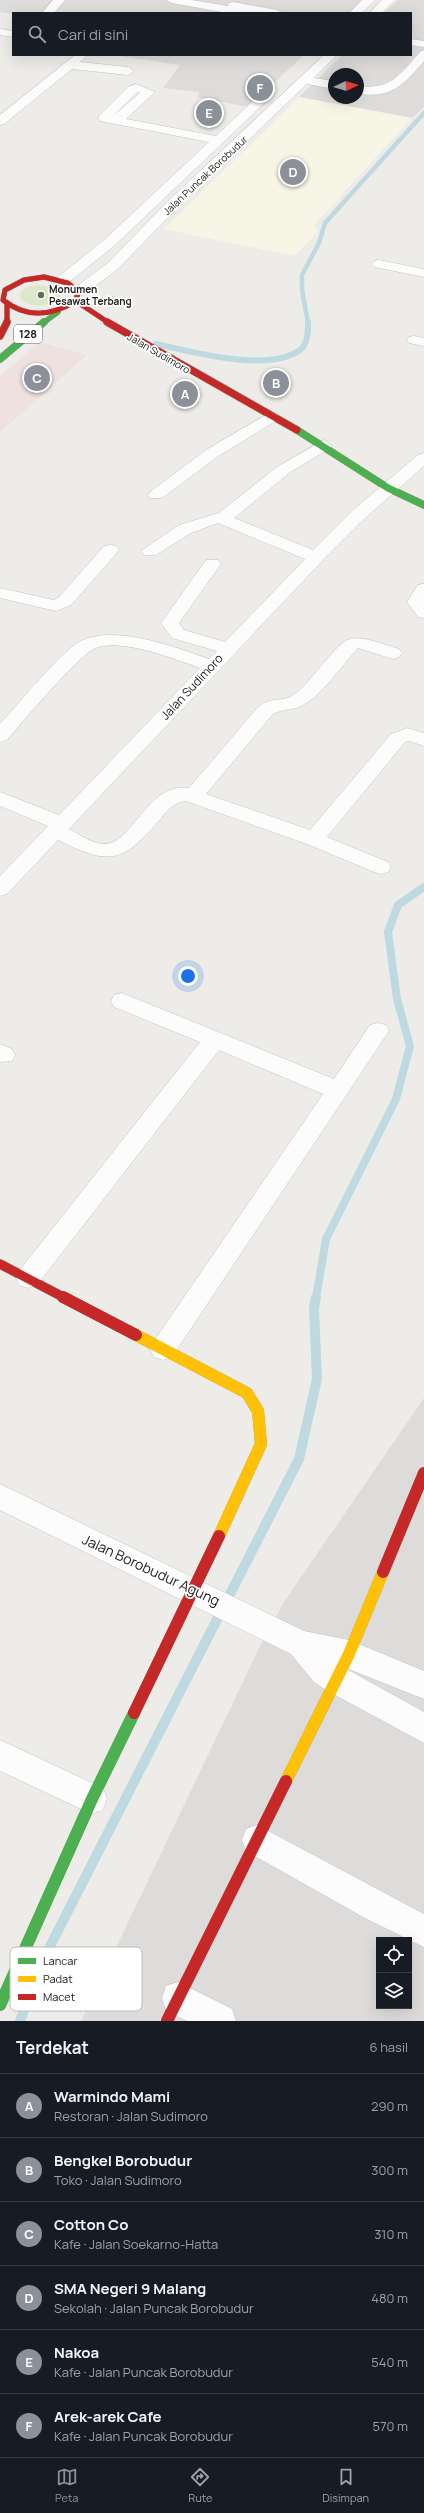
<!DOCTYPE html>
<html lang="id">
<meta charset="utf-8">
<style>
body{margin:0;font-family:Manrope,sans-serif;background:#242831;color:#f1f3f6}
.controls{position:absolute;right:12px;bottom:12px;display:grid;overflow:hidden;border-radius:0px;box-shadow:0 4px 16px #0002}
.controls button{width:36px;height:36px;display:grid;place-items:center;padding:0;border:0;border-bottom:1px solid #363941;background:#171b24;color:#f1f3f6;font:20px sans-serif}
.compass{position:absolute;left:328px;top:68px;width:36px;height:36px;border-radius:50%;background:#171b24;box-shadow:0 4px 16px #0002;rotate:86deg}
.you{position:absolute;left:188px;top:976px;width:14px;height:14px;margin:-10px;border:3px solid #fff;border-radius:50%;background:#1a73e8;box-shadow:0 0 0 6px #1a73e833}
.badge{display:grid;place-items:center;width:26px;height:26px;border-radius:50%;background:#8c9099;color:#fff;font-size:13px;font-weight:700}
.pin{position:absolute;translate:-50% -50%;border:2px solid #fff;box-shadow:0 1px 4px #0006}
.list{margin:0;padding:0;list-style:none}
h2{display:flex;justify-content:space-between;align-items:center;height:52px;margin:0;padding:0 16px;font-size:17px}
h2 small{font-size:13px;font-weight:400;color:#9ea1a6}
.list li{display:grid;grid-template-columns:26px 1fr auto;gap:12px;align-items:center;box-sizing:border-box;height:64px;padding:0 16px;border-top:1px solid #363941}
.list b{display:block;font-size:15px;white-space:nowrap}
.list p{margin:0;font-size:13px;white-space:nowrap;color:#9ea1a6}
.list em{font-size:13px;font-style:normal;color:#9ea1a6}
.icon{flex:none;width:22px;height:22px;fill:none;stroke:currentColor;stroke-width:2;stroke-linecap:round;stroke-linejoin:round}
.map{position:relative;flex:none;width:424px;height:2021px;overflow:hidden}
.search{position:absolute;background:#171b24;box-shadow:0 4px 16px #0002;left:12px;right:12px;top:12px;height:44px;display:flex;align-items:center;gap:10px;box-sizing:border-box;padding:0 14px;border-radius:0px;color:#9ea1a6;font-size:15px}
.sheet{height:436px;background:#171b24}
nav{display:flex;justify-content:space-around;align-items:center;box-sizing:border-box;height:56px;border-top:1px solid #363941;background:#171b24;font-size:11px;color:#9ea1a6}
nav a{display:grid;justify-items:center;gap:2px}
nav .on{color:#8c9099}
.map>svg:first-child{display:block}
</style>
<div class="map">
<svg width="424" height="2021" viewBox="0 0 424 2021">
<rect width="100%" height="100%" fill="#eeece9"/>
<path fill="#dddcda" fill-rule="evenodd" d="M0 0H364L350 13 13 14 0 12Z
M398 0H424V107L412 118 299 97 342 55H411V13H384ZM334 74H358V98H334Z
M113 55H304L248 107 197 97 200 92 163 88 180 65Z
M424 1398V2021H81L260 1646 284 1602ZM379 1940H409V2006H379Z"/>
<path fill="#efe1e0" d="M40 342 87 355 0 432V376Z"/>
<path fill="#f7f5e6" d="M299 97 412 118 314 225 318 231 295 256 164 229Z"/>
<path fill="#dbe9ca" d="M39 285 57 289 61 295C53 308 30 309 20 299V293L27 287Z"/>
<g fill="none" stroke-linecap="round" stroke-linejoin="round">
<path stroke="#bed9e0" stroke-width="4.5" d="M308 323 302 290V275L319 243 325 223 424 113"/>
<path stroke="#bed9e0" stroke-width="6" d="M156 344C192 352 268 373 300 350 308 344 308 331 308 322"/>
<path stroke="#bed9e0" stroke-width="8" d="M316 1298 326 1239 396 1099 410 1046 397 999 388 932 398 905 424 887"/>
<path stroke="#bed9e0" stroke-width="10" d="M20 2021 44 1958 299 1459 317 1379 314 1308 316 1297"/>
<g stroke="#c5c4c3" stroke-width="1">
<path id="street" d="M53 0H65L54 13H42Z
M166 0H191L228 6 229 3 233 2 277 10 283 13H227L172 3Z
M362 0H375L362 13H349Z
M382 0H395L382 13H369Z
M0 29 13 31V37L0 35Z
M411 39 424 41V47L411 45Z
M424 50V61C402 86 393 98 358 94V86C392 90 399 75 420 52Z
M75 55H88L80 62 128 67 134 71 128 75 72 69 4 124 0 125V115Z
M324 55H337L314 78 334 81V89L307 84 178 207 118 269 83 295H73L71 292 73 289 108 263 168 201Z
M136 84 155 92 126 119 216 136 268 87 272 86 278 90 114 246 68 283H58L56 280 58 277 104 240 209 142 100 121 98 118 100 115 128 87ZM137 92 140 93 113 116Z
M379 260 424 269V277L374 267 372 264 374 261Z
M414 336 424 338V346L409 343 407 340 409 337Z
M271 412 277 414 279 417 277 420 217 457 162 498H150L148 495 150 492 206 450Z
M324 440 332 445 330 448 289 473 234 518 313 550 352 511 418 455 424 453V466L364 519 322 561 69 829C79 834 91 843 103 844 133 846 147 781 189 788L258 707C274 696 278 702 290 697 297 694 306 684 311 678 350 634 341 630 399 649L402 653 399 657 393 659 358 648C343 664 321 697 301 706 291 711 282 708 272 715L206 794 310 830 391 734 407 728 424 733V746L409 741 405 742 327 837 388 862 391 867 388 872 381 874 374 872 307 844 186 801C174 802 169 809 162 817 124 862 111 867 58 840L7 894 0 896V876L48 826 0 806V792L59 815 200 668C174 659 122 638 96 648 79 654 22 723 7 740L0 742V724C18 705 61 651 81 641 115 624 175 647 209 659L217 651 172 638 161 623 206 560H218L221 564 179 623 184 630 225 642 305 559 218 523 191 533 156 555H144L141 551 179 525 219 513 277 467Z
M110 545 116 546 119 550 116 554 71 605 56 611 0 598V588L54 600 59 597 104 546Z
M424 584V618L418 617 407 602 418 585Z
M122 993 334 1079 370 1025 378 1023 386 1025 389 1031 172 1357 163 1360 154 1357 150 1349 154 1341 323 1094 219 1050 37 1285 28 1288 19 1285 16 1278 19 1271 200 1042 114 1007 111 1001 114 995Z
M0 1044 12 1049 15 1055 12 1061 0 1062Z
M0 1484 304 1631 349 1640 424 1671V1699L341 1666 424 1712V1743L326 1690 314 1682 291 1654 0 1510Z
M0 1740 103 1788 107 1799 103 1810 92 1814 0 1771Z
M257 1825 424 1914V1947L365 1918 246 1851 242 1840 246 1829Z
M178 1982 232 2009 236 2021H187L166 2010 162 1998 166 1986Z"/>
</g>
<g stroke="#969781" stroke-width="5.5">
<path id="fast-far2" d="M43 323 58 312"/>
</g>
<g stroke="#969781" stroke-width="8">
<path id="fast-far1" d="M0 359 44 322
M297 430 388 488 424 505"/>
</g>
<g stroke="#969781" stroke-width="12">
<path id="fast" d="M0 2005 92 1799 134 1713"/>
</g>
<g stroke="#969781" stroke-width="12">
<path id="slow" d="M136 1335 247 1393 258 1411 261 1444 219 1536
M286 1781 349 1654 383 1572"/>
</g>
<g stroke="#969781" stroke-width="5.5">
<path id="jam-far3" d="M44 277 68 283 78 292 76 301C51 316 27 319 3 300L5 290 24 280Z
M76 301 109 323
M7 323V305"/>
</g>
<g stroke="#969781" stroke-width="8">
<path id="jam-far2" d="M107 322 297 430
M0 336 7 322"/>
</g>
<g stroke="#969781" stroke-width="10">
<path id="jam-far1" d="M0 1264 65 1298"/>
</g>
<g stroke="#969781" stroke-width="12">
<path id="jam" d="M63 1297 136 1335
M383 1572 424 1473
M134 1713 219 1536
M167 2021 286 1781"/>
</g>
<use href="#street" fill="#fcfcfc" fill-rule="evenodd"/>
<use href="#fast-far2" stroke="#4caf50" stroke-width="5"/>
<use href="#fast-far1" stroke="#4caf50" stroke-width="7"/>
<use href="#fast" stroke="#4caf50" stroke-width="12"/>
<use href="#slow" stroke="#ffc107" stroke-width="12"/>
<use href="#jam-far3" stroke="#c62828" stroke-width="5"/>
<use href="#jam-far2" stroke="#c62828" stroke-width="7"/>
<use href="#jam-far1" stroke="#c62828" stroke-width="9"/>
<use href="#jam" stroke="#c62828" stroke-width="12"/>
</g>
<circle fill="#686766" stroke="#fff" stroke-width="1.5" cx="41" cy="295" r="4"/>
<g text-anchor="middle" stroke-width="3.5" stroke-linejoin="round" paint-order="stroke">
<g font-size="10" fill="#202020" stroke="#fff">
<text transform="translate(205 175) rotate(-43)" y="4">Jalan Puncak Borobudur</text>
<text transform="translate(159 353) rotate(30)" y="4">Jalan Sudimoro</text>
</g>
<g font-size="10" font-weight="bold" fill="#202020" stroke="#fff" text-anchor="start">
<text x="49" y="293">Monumen<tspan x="49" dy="12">Pesawat Terbang</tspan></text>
</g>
<rect fill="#fff" stroke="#636363" stroke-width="1" x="14" y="325" width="28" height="18" rx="3"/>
<g font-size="11" font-weight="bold" fill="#202020">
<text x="28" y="338">128</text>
</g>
<g font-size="12" fill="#202020" stroke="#fff">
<text transform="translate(192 687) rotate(-47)" y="4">Jalan Sudimoro</text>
</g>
<g font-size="14" fill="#202020" stroke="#fff">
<text transform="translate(151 1570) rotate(25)" y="5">Jalan Borobudur Agung</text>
</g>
</g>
<rect x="10" y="1947" width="132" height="64" rx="6" fill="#fff" stroke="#bcbcbc" stroke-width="1"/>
<rect x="18" y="1958" width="18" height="6" fill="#4caf50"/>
<rect x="18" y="1976" width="18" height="6" fill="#ffc107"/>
<rect x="18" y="1994" width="18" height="6" fill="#c62828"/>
<g font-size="11" fill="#202020">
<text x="43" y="1965">Lancar</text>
<text x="43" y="1983">Padat</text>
<text x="43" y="2001">Macet</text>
</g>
</svg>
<div class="controls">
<button><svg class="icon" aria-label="locate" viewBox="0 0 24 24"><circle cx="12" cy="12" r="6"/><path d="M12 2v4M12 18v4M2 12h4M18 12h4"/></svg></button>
<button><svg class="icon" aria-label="layers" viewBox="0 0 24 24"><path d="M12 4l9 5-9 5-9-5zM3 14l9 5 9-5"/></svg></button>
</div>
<svg class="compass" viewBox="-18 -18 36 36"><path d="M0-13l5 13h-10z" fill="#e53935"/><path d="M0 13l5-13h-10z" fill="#9ea1a6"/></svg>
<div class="you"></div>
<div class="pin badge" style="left:185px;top:394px">A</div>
<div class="pin badge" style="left:276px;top:383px">B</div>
<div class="pin badge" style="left:37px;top:378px">C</div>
<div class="pin badge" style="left:293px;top:172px">D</div>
<div class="pin badge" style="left:209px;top:113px">E</div>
<div class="pin badge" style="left:260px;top:88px">F</div>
<div class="search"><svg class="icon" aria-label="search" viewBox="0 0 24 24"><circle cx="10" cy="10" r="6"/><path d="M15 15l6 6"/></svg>Cari di sini</div>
</div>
<section class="sheet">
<h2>Terdekat<small>6 hasil</small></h2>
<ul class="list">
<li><span class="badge">A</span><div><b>Warmindo Mami</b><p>Restoran · Jalan Sudimoro</p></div><em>290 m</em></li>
<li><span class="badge">B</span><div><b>Bengkel Borobudur</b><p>Toko · Jalan Sudimoro</p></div><em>300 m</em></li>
<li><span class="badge">C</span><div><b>Cotton Co</b><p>Kafe · Jalan Soekarno-Hatta</p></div><em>310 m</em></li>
<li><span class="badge">D</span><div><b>SMA Negeri 9 Malang</b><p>Sekolah · Jalan Puncak Borobudur</p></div><em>480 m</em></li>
<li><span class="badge">E</span><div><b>Nakoa</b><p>Kafe · Jalan Puncak Borobudur</p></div><em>540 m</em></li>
<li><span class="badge">F</span><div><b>Arek-arek Cafe</b><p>Kafe · Jalan Puncak Borobudur</p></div><em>570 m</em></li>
</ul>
</section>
<nav>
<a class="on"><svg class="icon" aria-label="map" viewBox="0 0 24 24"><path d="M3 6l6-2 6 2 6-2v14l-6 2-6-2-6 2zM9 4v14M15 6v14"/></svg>Peta</a>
<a><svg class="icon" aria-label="directions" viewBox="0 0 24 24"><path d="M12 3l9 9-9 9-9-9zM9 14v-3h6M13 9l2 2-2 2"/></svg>Rute</a>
<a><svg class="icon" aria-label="saved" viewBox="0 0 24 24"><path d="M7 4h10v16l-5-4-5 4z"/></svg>Disimpan</a>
</nav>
